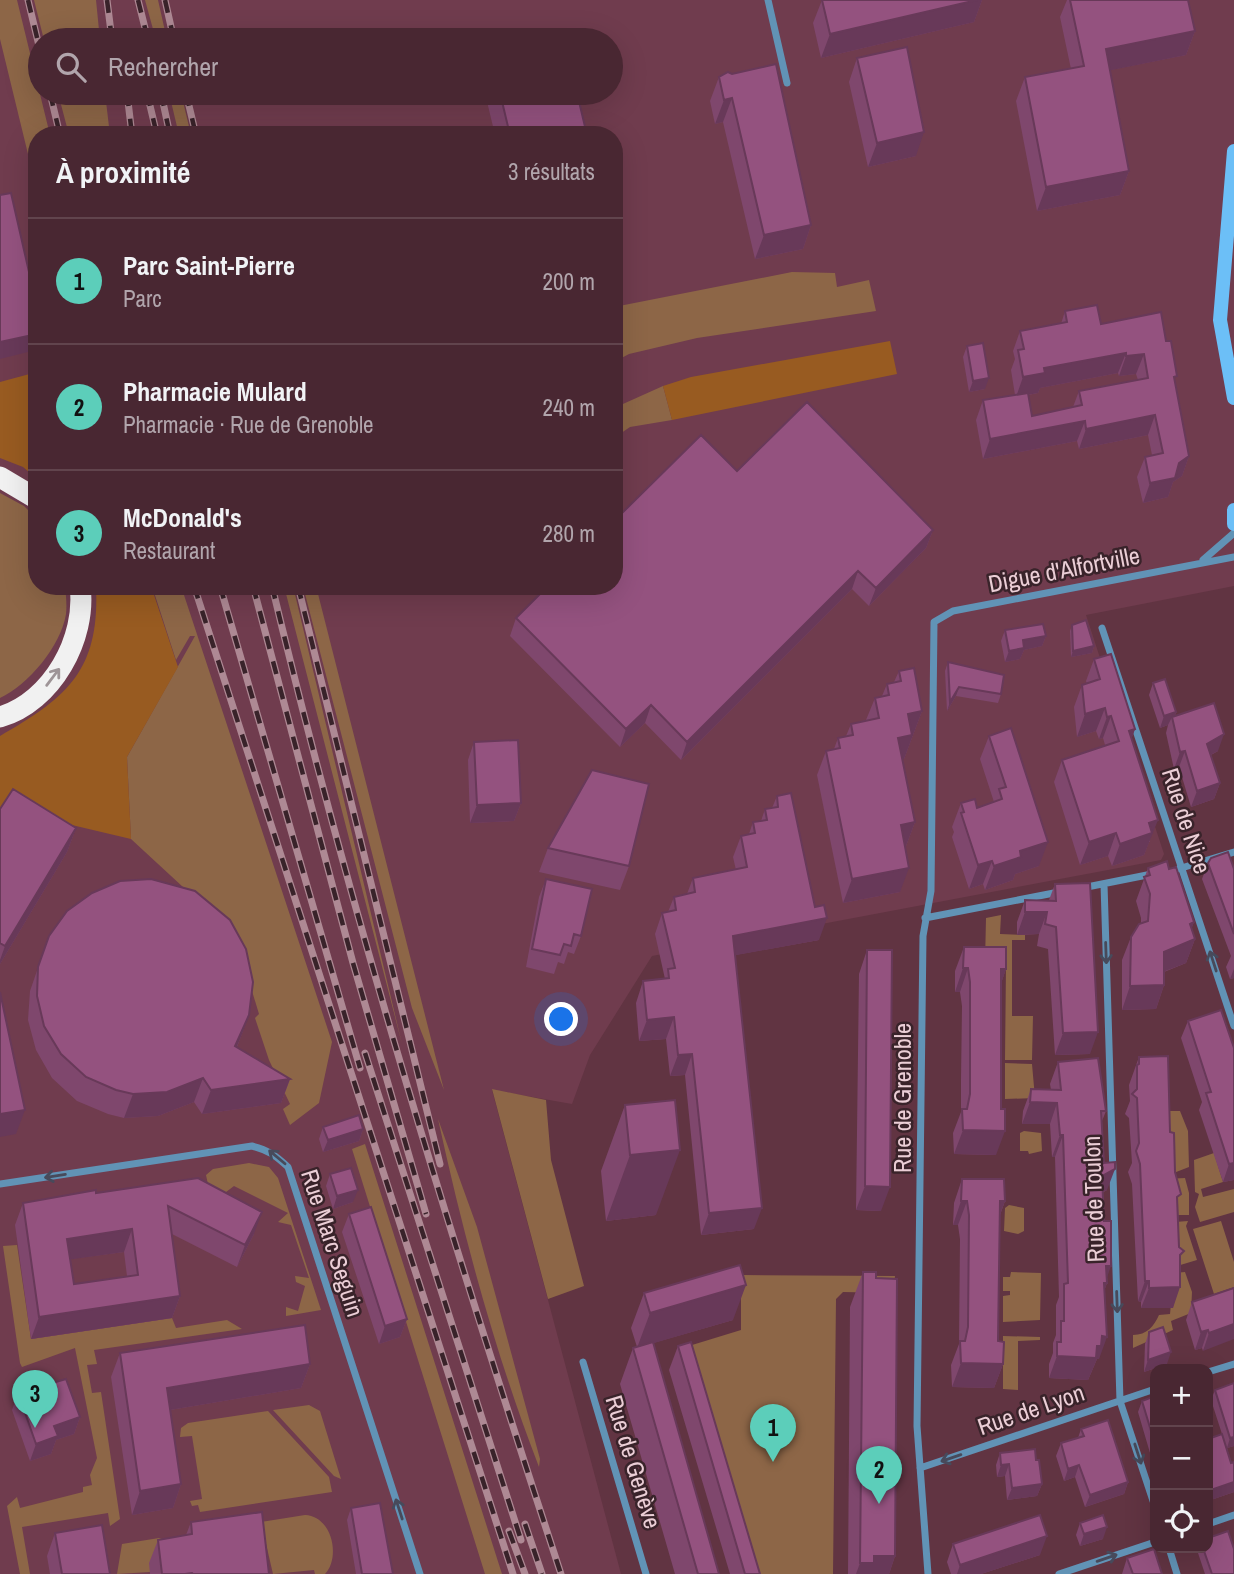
<!DOCTYPE html>
<html lang="fr">
<meta charset="utf-8">
<style>
body{margin:0;font-family:"Archivo Narrow",sans-serif;background:#53333e;color:#f1f3f6}
.controls{position:absolute;right:21px;bottom:21px;display:grid;overflow:hidden;border-radius:14px;box-shadow:0 7px 28px #0002}
.controls button{width:63px;height:63px;display:grid;place-items:center;padding:0;border:0;border-bottom:2px solid #61444d;background:#492732;color:#f1f3f6;font:35px sans-serif}
.you{position:absolute;left:562px;top:1020px;width:24px;height:24px;margin:-18px;border:5px solid #fff;border-radius:50%;background:#1a73e8;box-shadow:0 0 0 10px #1a73e833}
.badge{display:grid;place-items:center;width:46px;height:46px;border-radius:50%;background:#5cceba;color:#111;font-size:23px;font-weight:700}
.pin{position:absolute;translate:-50% -58px;filter:drop-shadow(0 2px 4px #0008)}
.pin::after{content:'';position:absolute;top:37px;width:24px;height:21px;background:inherit;clip-path:polygon(0 0,100% 0,50% 100%)}
.list{margin:0;padding:0;list-style:none}
h2{display:flex;justify-content:space-between;align-items:center;height:91px;margin:0;padding:0 28px;font-size:30px}
h2 small{font-size:23px;font-weight:400;color:#b1a5ac}
.list li{display:grid;grid-template-columns:46px 1fr auto;gap:21px;align-items:center;box-sizing:border-box;height:126px;padding:0 28px;border-top:2px solid #61444d}
.list b{display:block;font-size:26px;white-space:nowrap}
.list p{margin:0;font-size:23px;white-space:nowrap;color:#b1a5ac}
.list em{font-size:23px;font-style:normal;color:#b1a5ac}
.icon{flex:none;width:38px;height:38px;fill:none;stroke:currentColor;stroke-width:2;stroke-linecap:round;stroke-linejoin:round}
.map{position:relative;flex:none;width:1234px;height:1574px;overflow:hidden}
.search{position:absolute;background:#492732;box-shadow:0 7px 28px #0002;left:28px;top:28px;width:595px;height:77px;display:flex;align-items:center;gap:18px;box-sizing:border-box;padding:0 24px;border-radius:38px;color:#b1a5ac;font-size:26px}
.panel{position:absolute;background:#492732;box-shadow:0 7px 28px #0002;left:28px;top:126px;width:595px;height:469px;border-radius:28px}
.map>svg:first-child{display:block}
</style>
<div class="map">
<svg width="1234" height="1574" viewBox="0 0 1234 1574">
<rect width="100%" height="100%" fill="#613442"/>
<path fill="#703c4e" fill-rule="evenodd" d="M0 0H1234V586L1086 615 1164 854 1161 860 652 956 590 1055 572 1104 492 1090 621 1574H0V18L37 135V586H614V135H44ZM40 40H611V93H40Z"/>
<path fill="#8d6647" d="M0 0H17L50 135H37V191L0 39Z
M34 0H96L100 40H44Z
M145 0H158L167 40H156Z
M58 93H105L110 135H69Z
M169 93H181L191 135H179Z
M792 272 835 273 837 287 869 280 876 311 697 338 629 354 614 362V307Z
M663 386 672 420 630 427 614 438V408Z
M0 493 24 506 37 519V586H65C66 595 67 605 66 614 61 646 28 685 0 698Z
M152 586H181L332 1042 319 1103 290 1125 283 1109 290 1104 269 1060 255 1018 259 1014 235 935 131 839 127 757 195 636H190L176 660Z
M284 586H293L402 1044Z
M303 586H316L444 1090 412 1008Z
M1001 915 1000 934 1025 935V940H1012V1016H1033L1032 1060H1005L1006 964 985 963 986 918Z
M1005 1063 1032 1064 1035 1098 1005 1099Z
M492 1089 546 1100 551 1160 584 1286 548 1299Z
M1165 1111H1180L1188 1131 1189 1167 1171 1174Z
M438 1119 477 1227 540 1459 539 1467C495 1353 464 1238 438 1119Z
M1024 1131 1041 1133 1042 1151 1029 1154 1028 1151H1020V1133Z
M365 1144 502 1574H485L352 1149Z
M1214 1153 1223 1182 1201 1189 1203 1197 1234 1189V1212L1200 1222 1195 1207 1199 1194 1195 1192 1194 1160Z
M249 1163 269 1167 278 1178 321 1310 286 1316V1307L298 1311 305 1286 296 1282 295 1276 309 1278 291 1225 278 1222 288 1213 234 1186 222 1195 209 1189 206 1175 213 1169Z
M1185 1178 1189 1193V1215H1173L1166 1179Z
M1009 1205 1024 1208V1231L1018 1234 1004 1231 1005 1208Z
M1188 1221 1186 1226 1197 1260 1177 1266 1175 1222Z
M1221 1221 1234 1262V1287L1214 1294 1193 1229Z
M17 1245 31 1339 172 1318 176 1328 227 1320 242 1329 94 1350 97 1364 87 1365 92 1393 101 1392 120 1519 110 1526 108 1513 22 1527 30 1574H20L7 1506 17 1497 20 1508 83 1492V1487L92 1485 90 1475 97 1458 75 1348 22 1367 20 1363 3 1246Z
M1011 1272 1041 1273 1040 1320 1003 1322V1296L1010 1295V1291H1003V1277H1010Z
M1185 1272 1192 1292 1191 1313 1171 1321 1173 1330 1133 1348V1335C1147 1335 1154 1326 1159 1315L1170 1314 1174 1273Z
M741 1275 895 1276 893 1293 843 1292 836 1299 833 1574H746L679 1349 741 1330Z
M1003 1336 1040 1337V1340L1018 1341V1390L1003 1389Z
M309 1405 320 1411 341 1479 334 1476 273 1410Z
M268 1411 329 1477 332 1492 200 1512 198 1505 192 1506 190 1501 202 1499 192 1436 180 1437 181 1428 188 1423Z
M305 1515C332 1516 341 1557 325 1574H315L314 1570 273 1574 261 1522Z
M159 1538 162 1539 165 1561 150 1572 117 1574 122 1544Z"/>
<path fill="#985b21" d="M890 341 897 374 672 420 663 386 691 377Z
M37 372V479L23 467 0 458V382Z
M96 586H151L178 667 127 757 131 839 0 808V736C68 697 100 670 96 586Z"/>
<g fill="none" stroke-linecap="round" stroke-linejoin="round">
<path stroke="#6193b6" stroke-width="7" d="M768 0 787 83
M1203 560 1234 533
M1102 628 1234 1026
M1178 869 1234 852
M1104 884 1120 1401 1155 1507
M1082 888 1152 874
M925 918 1059 892
M0 1184 252 1146C268 1150 275 1155 288 1167L420 1574
M583 1362 646 1574
M1208 1372 1234 1364
M920 1468 1155 1389
M1208 1524 1234 1515
M1169 1548 1177 1574
M928 1574 917 1426 923 936 931 891 934 622 953 611 1234 557
M1059 1574 1155 1542"/>
<path stroke="#6cbff7" stroke-width="14" d="M1234 151 1220 320 1234 398
M1234 510V524"/>
<path stroke="#f1f1f1" stroke-width="21" d="M0 477 37 499
M0 717C52 702 87 638 80 586"/>
<g stroke="#ae8994" stroke-width="7">
<path id="rail" d="M28 0 40 50
M107 0 112 40
M138 0 148 40
M165 0 174 40
M50 93 60 135
M127 93 132 135
M147 93 157 135
M161 93 170 135
M186 93 196 135
M194 586 513 1574
M220 586 360 1068
M253 586 353 963 426 1214
M272 586C352 920 454 1248 561 1574
M298 586 440 1164
M365 1053 521 1540
M525 1524 542 1574
M509 1531 525 1574"/>
</g>
<use href="#rail" stroke="#39232a" stroke-width="4.5" stroke-dasharray="13" stroke-linecap="butt"/>
</g>
<path fill="#7f476d" fill-rule="evenodd" d="M822 0H982L974 22 821 58 813 23Z
M1067 0H1188L1195 31 1186 55 1110 70 1129 171 1120 195 1037 211 1016 101 1025 77 1071 69 1060 17Z
M857 58 916 156 868 167 849 82Z
M719 77 811 225 803 249 755 259 723 122 715 124 710 101Z
M485 93H577L587 135H495Z
M1065 311 1101 324 1166 341 1189 456 1182 476 1173 482 1168 497 1143 503 1137 477 1145 457 1152 455 1148 435 1079 449 1077 441 983 459 976 420 983 400 1015 395 1011 370 1015 359 1013 351 1020 331 1061 324ZM1118 373 1119 376 1136 374 1138 380 1079 391 1073 407 1032 416 1028 395 1038 393 1040 388Z
M967 346 985 389 969 392 963 357Z
M737 471 933 530 926 548 869 606 852 589 681 760 645 723 620 747 510 636 516 618Z
M1072 625 1094 646 1092 653 1071 657 1070 631Z
M1005 630 1046 636 1042 646 1024 650 1020 659 1005 662 1001 641Z
M1094 659 1135 729 1131 739 1150 842H1149L1144 855 1112 866 1108 856 1080 865 1054 782 1062 760 1105 745 1103 738 1099 739 1096 731 1077 737 1074 707 1082 685 1087 684 1086 681Z
M948 662 1001 694 998 703 956 696 947 711 945 671Z
M899 671 922 711 904 759H902L915 822 906 846 905 847 900 892 843 903 817 775 826 751 834 749 838 738 846 736 851 724 866 720 875 698 882 696 887 684 894 682Z
M1153 683 1176 712 1175 716 1218 751 1211 755 1220 783 1214 799 1191 807 1179 767 1174 769 1166 733 1168 725 1160 728 1149 695Z
M989 736 1039 866 1015 874 1013 880 985 890 983 884 969 889 952 837 954 832 952 827 961 803 977 808 994 802 980 759Z
M474 742 521 803 514 821 470 823 468 760Z
M777 796 819 940 735 955 754 1229 701 1235 685 1075 670 1076 666 1039 639 1041 636 1003 643 981 665 979 655 934 662 913 668 912 674 897 687 894 693 878 736 870 733 857 741 836 749 834 753 822 761 821 765 809 772 808Z
M0 809 76 828 67 852 0 964Z
M548 848 629 866 620 890 539 872Z
M1208 863 1234 869V978L1230 979 1226 967 1231 956 1202 879Z
M1148 868 1169 869 1194 922 1191 929 1195 939 1186 963 1164 972V985L1156 1009 1122 1010V960L1131 937 1141 923V918L1136 901Z
M546 879 581 936 574 954 568 952 564 964 558 962 554 974 526 967 539 897Z
M1055 884 1090 1054 1055 1055 1048 949 1037 946 1039 934 1017 935V922L1025 900H1049Z
M49 936 249 1015 237 1047 290 1079 281 1103 202 1114 194 1102 158 1116 124 1118 108 1114 77 1101 52 1078 36 1050 28 1020 30 991Z
M964 947 1006 969 1001 983 996 1155 954 1154 953 1133 961 1112V1079L962 1006 960 992H955V971Z
M867 950 881 1211 856 1210 859 974Z
M1188 1021 1234 1048V1181V1180L1223 1182 1199 1110 1202 1102 1181 1038Z
M1139 1057 1170 1132 1178 1204 1180 1263 1173 1308H1141V1302L1138 1301 1132 1184 1128 1172 1132 1163 1129 1118 1125 1114 1130 1101 1129 1085Z
M1058 1062 1106 1111 1102 1121 1104 1163 1107 1190 1102 1193 1107 1283 1104 1291 1099 1359H1097L1088 1380 1049 1378V1364L1053 1353V1343L1056 1335V1305L1059 1297 1055 1157H1052L1050 1124H1022L1023 1111 1031 1089 1051 1090 1050 1084Z
M625 1105 656 1215 606 1221 601 1171Z
M323 1127 363 1129 359 1141 323 1152 319 1139Z
M330 1174 353 1202 333 1209 326 1186Z
M198 1178 254 1234 237 1267 172 1234 180 1296 172 1318 31 1339 15 1225 23 1203ZM124 1252 127 1276 74 1284 70 1259Z
M962 1179 1005 1201 1000 1215 998 1341 1003 1364 994 1388 952 1387 951 1365 959 1344 960 1239 958 1225H953L954 1203Z
M349 1214 407 1319 400 1337 379 1344 342 1232Z
M863 1272 895 1556 889 1574H848L850 1307Z
M1234 1288 1203 1351 1202 1348 1195 1350 1186 1320 1192 1302Z
M644 1293 733 1320 653 1343 719 1574H675L620 1384 633 1348 637 1347 631 1328Z
M1149 1332 1167 1364 1144 1372 1145 1344Z
M678 1346 760 1574H730L669 1370Z
M120 1353 310 1364 301 1388 170 1410 181 1484 173 1508 132 1515 111 1377Z
M1215 1390 1234 1446 1227 1448 1231 1463 1234 1462V1492L1208 1501 1222 1434 1211 1400Z
M18 1393 80 1417 74 1434 56 1440 51 1454 30 1461 12 1410Z
M1155 1396V1470L1138 1412 1142 1401Z
M1081 1429 1128 1482 1124 1494 1085 1507 1075 1477 1064 1481 1056 1456 1061 1443 1078 1438Z
M1000 1453 1036 1460 1042 1484 1037 1496 1007 1500 1005 1476 997 1477 996 1465Z
M351 1508 393 1574H356L347 1520Z
M191 1522 269 1574H150L149 1563 158 1540 186 1535Z
M1080 1523 1103 1539 1080 1546 1076 1535Z
M55 1533 110 1574H50L47 1556Z
M953 1544 1040 1555 981 1574H951L947 1562Z
M1198 1548H1208L1234 1574H1205L1197 1550Z
M1127 1558 1162 1574H1122Z"/>
<path fill="#683959" d="M977 0H982L974 22 821 58 830 34Z
M1195 31 1186 55 1097 73 1106 49Z
M732 98 723 122 715 124 724 100Z
M924 132 916 156 868 167 877 143Z
M1129 171 1120 195 1037 211 1046 187Z
M811 225 803 249 755 259 764 235Z
M37 334 36 350 0 359V342Z
M1126 353 1118 373 1040 388 1038 393 1016 397 1023 377 1044 368Z
M1144 354 1136 374 1119 376 1126 356Z
M989 378 985 389 969 392 973 381Z
M1155 415 1148 435 1079 449 1086 429Z
M1085 421 1077 441 983 459 990 439Z
M1189 456 1182 476 1173 482 1168 497 1143 503 1150 483Z
M933 530 926 548 869 606 876 588Z
M858 571 852 589 681 760 687 742Z
M1046 636 1042 646 1024 650 1020 659 1005 662 1009 651 1023 640Z
M1094 646 1092 653 1071 657 1073 651Z
M959 687 956 696 947 711 950 702Z
M651 705 645 723 620 747 626 729Z
M1105 708 1096 731 1077 737 1085 714Z
M922 711 904 759 889 762 908 714Z
M1176 712 1173 722 1172 717 1168 725 1160 728 1164 716Z
M1111 716 1103 738 1099 739 1107 717Z
M1135 729 1127 752 1129 731Z
M1224 734 1218 751 1201 760 1207 744Z
M1185 751 1179 767 1174 769 1180 752Z
M1220 783 1214 799 1191 807 1197 791Z
M521 803 514 821 470 823 477 805Z
M1158 820 1144 855 1112 866 1120 844 1149 823Z
M915 822 906 846 892 849 901 825Z
M76 828 67 852 0 964V960L5 946Z
M1116 833 1108 856 1080 865 1089 842Z
M1048 842 1039 866 1015 874 1013 880 985 890 994 866 1020 851Z
M992 861 983 884 969 889 978 865Z
M909 868 900 892 843 903 852 879Z
M1025 912H1047L1039 934 1017 935Z
M827 918 819 940 726 957 733 936Z
M1194 922 1187 942 1195 939 1186 963 1155 975 1164 952 1190 924Z
M963 968H968L960 992H955Z
M1001 969H1006L998 993Z
M1234 969V978L1230 979Z
M1164 985 1156 1009 1122 1010 1130 986Z
M249 1015 240 1039 227 1070 235 1046Z
M674 1017 666 1039 639 1041 647 1020Z
M1098 1032 1090 1054 1055 1055 1063 1033Z
M692 1054 685 1075 670 1076 678 1055Z
M203 1078 194 1102 158 1116 124 1118 133 1094Z
M290 1079 281 1103 202 1114 211 1090Z
M1030 1102 1057 1103 1050 1124H1022Z
M25 1110 16 1134 0 1137V1114Z
M363 1129 359 1141 323 1152 328 1140Z
M963 1130 1005 1131 996 1155 954 1154Z
M1060 1135H1063L1055 1157H1052Z
M680 1150 656 1215 606 1221 630 1155Z
M1234 1163V1180L1223 1182 1229 1164Z
M1115 1169 1107 1190 1094 1197 1102 1176Z
M865 1186 890 1187 881 1211 856 1210Z
M358 1190 353 1202 333 1209 337 1196Z
M961 1201H967L958 1225H953Z
M1000 1201H1005L996 1225Z
M762 1208 754 1229 701 1235 709 1213Z
M262 1212 254 1234 237 1267 245 1245Z
M132 1229 124 1252 59 1261 67 1239Z
M1106 1266H1111L1105 1283H1107L1099 1305Z
M1145 1281H1149L1141 1302 1138 1301Z
M746 1285 733 1320 637 1348 650 1313Z
M1180 1287 1173 1308H1141L1149 1288Z
M180 1296 172 1318 31 1339 39 1317Z
M407 1319 400 1337 379 1344 385 1326Z
M1234 1324V1339L1203 1351 1209 1333Z
M1208 1330 1202 1348 1195 1350 1201 1332Z
M1102 1336 1107 1337 1099 1359H1097L1088 1380 1049 1378 1057 1356 1097 1346Z
M1171 1352 1167 1364 1144 1372 1148 1360Z
M961 1363 1003 1364 994 1388 952 1387Z
M310 1364 301 1388 158 1412 167 1388Z
M80 1417 74 1434 56 1440 51 1454 30 1461 36 1444 54 1426Z
M1234 1437V1446L1227 1448 1230 1438Z
M1009 1464 1005 1476 997 1477 1001 1465Z
M1079 1465 1075 1477 1064 1481 1068 1469Z
M1128 1482 1124 1494 1085 1507 1090 1495Z
M1234 1482V1492L1208 1501V1491Z
M181 1484 173 1508 132 1515 140 1491Z
M1042 1484 1037 1496 1007 1500 1012 1488Z
M1107 1527 1103 1539 1080 1546 1084 1534Z
M1047 1536 1040 1555 981 1574H957L960 1565Z
M874 1556H895L889 1574H856L860 1563Z"/>
<path fill="#94527f" stroke="#683959" stroke-width="2" fill-rule="evenodd" d="M822 0H977L830 34Z
M1070 0H1188L1195 31 1106 49 1129 171 1046 187 1025 77 1084 66Z
M907 47 924 132 877 143 857 58Z
M776 64 811 225 764 235 732 98 724 100 719 77 728 72 732 74Z
M500 93H577L587 135H510Z
M11 193 37 307V334L0 342V195Z
M1097 305 1101 324 1161 312 1166 341H1171L1177 376 1174 377 1189 456 1179 463 1175 478 1150 483 1145 457 1163 453 1155 415 1086 429 1085 421 990 439 983 400 1028 393 1032 416 1082 405 1079 391 1148 378 1144 354 1126 356V353L1044 368 1045 373 1023 377 1018 350 1024 349 1020 331 1067 322 1065 311Z
M983 343 989 378 973 381 967 346Z
M807 402 933 530 876 588 858 571 687 742 651 705 626 729 516 618 548 586H614V521L701 435 737 471Z
M1086 620 1094 646 1073 651 1072 625Z
M1043 624 1046 636 1023 640 1024 648 1009 651 1005 630Z
M1111 654 1135 729 1129 731 1158 820 1149 823 1152 833 1120 844 1116 833 1089 842 1062 760 1119 741 1111 716 1107 717 1105 708 1085 714 1082 685 1100 679 1094 659Z
M948 662 1004 675 1001 694 959 687 950 702Z
M914 668 922 711 908 714 912 735 898 738 915 822 901 825 909 868 852 879 826 751 840 748 838 738 853 735 851 724 879 718 875 698 889 695 887 684 901 681 899 671Z
M1165 679 1176 712 1164 716 1153 683Z
M1214 703 1224 734 1207 744 1220 783 1197 791 1185 751 1180 752 1172 717Z
M1011 728 1048 842 1020 851 1021 857 994 866 992 861 978 865 961 813 964 812 961 803 975 799 977 808 1002 799 999 789 1006 787 989 736Z
M518 740 521 803 477 805 474 742Z
M592 770 649 784 629 866 548 848Z
M13 789 76 828 5 946 0 943V809Z
M791 793 815 907 824 905 827 918 733 936 762 1208 709 1213 692 1054 678 1055 674 1017 647 1020 643 981 669 978 668 969 675 968 662 913 676 910 674 897 695 892 693 878 747 867 741 836 755 833 753 822 767 820 765 809 778 807 777 796Z
M1228 852 1234 869V934L1208 863 1211 858Z
M1167 861 1169 869 1176 867 1194 922 1190 924 1195 939 1164 952V985L1130 986 1131 937 1139 924 1148 921 1150 894 1144 877 1150 875 1148 868Z
M151 879 195 891 230 920 246 949 253 982 249 1015 235 1046 290 1079 211 1090 203 1078 167 1092 133 1094 116 1090 86 1077 61 1054 44 1026 37 996 38 967 49 936 67 911 92 893 120 881Z
M546 879 592 889 581 936 574 934 571 946 564 944 560 955 532 949Z
M1090 883 1098 1032 1063 1033 1056 927 1045 924 1047 912H1025V900L1056 901 1055 884Z
M964 947H1006V969H1001V1109H1005V1131L963 1130 962 1109H967L970 1094V982L968 968H963Z
M867 950H892L890 1187 865 1186Z
M0 992 25 1110 0 1114Z
M1221 1010 1234 1048V1163L1229 1164 1206 1093 1211 1092 1188 1021Z
M1168 1056 1170 1132 1174 1133 1175 1172 1181 1194 1177 1197 1179 1247 1184 1251 1180 1255V1287L1149 1288V1281H1145L1140 1164 1136 1151 1139 1143 1137 1098 1132 1094 1137 1089V1065L1139 1064V1057Z
M1098 1058 1106 1111H1101L1104 1163 1115 1162V1169L1102 1176 1104 1221H1111V1266H1106L1107 1283H1104L1107 1337 1102 1336 1101 1346H1097L1096 1358 1057 1356V1342H1061V1321H1064V1284L1068 1283 1063 1135H1060L1057 1103 1030 1102 1031 1089 1061 1090 1058 1062Z
M675 1100 680 1150 630 1155 625 1105Z
M359 1115 363 1129 328 1140 323 1127Z
M351 1168 358 1190 337 1196 330 1174Z
M198 1178 262 1212 245 1245 168 1206 180 1296 39 1317 23 1203 96 1190V1193ZM132 1229 138 1275 74 1284 67 1239Z
M962 1179H1004L1005 1201H1000L998 1341 1004 1342 1003 1364 961 1363 960 1341H965L968 1327 969 1215 967 1201H961Z
M371 1207 407 1319 385 1326 349 1214Z
M740 1265 746 1285 650 1313 644 1293Z
M863 1272H876V1278L897 1279 895 1556H874V1563H860Z
M1234 1288V1324L1209 1333 1208 1330 1201 1332 1192 1302Z
M305 1325 310 1364 167 1388 181 1484 140 1491 120 1353Z
M1163 1327 1171 1352 1148 1360 1149 1332Z
M653 1342 719 1574H698L633 1348Z
M691 1342 760 1574H745L678 1346Z
M66 1379 80 1417 54 1426 58 1436 36 1444 18 1393Z
M1234 1383V1437L1230 1438 1215 1390Z
M1155 1396V1444L1142 1401Z
M1108 1420 1128 1482 1090 1495 1079 1465 1068 1469 1061 1443 1084 1436 1081 1429Z
M1222 1434 1231 1463 1234 1462V1482L1208 1491V1439Z
M1035 1449 1036 1460H1039L1042 1484 1012 1488 1009 1464 1001 1465 1000 1453Z
M380 1503 393 1574H362L351 1508Z
M262 1512 269 1574H193L192 1573 185 1574H162L158 1540 192 1534 191 1522Z
M1040 1515 1047 1536 960 1565 953 1544Z
M1103 1515 1107 1527 1084 1534 1080 1523Z
M102 1525 110 1574H62L55 1533Z
M1228 1531 1234 1549V1574H1212L1203 1548H1208V1538Z
M1154 1549 1162 1574H1133L1127 1558Z"/>
<defs><path id="oneway-shaft" d="M-6 0H5M1.5-3L5.5 0L1.5 3" fill="none" stroke-width="1.6" stroke-linecap="round" stroke-linejoin="round" transform="scale(1.75)"/></defs>
<use stroke="#9e9497" href="#oneway-shaft" transform="translate(53 677) rotate(-53)"/>
<g stroke="#474a5b">
<use href="#oneway-shaft" transform="translate(1106 953) rotate(88)"/>
<use href="#oneway-shaft" transform="translate(1213 961) rotate(-108)"/>
<use href="#oneway-shaft" transform="translate(277 1157) rotate(-140)"/>
<use href="#oneway-shaft" transform="translate(55 1176) rotate(171)"/>
<use href="#oneway-shaft" transform="translate(1117 1302) rotate(88)"/>
<use href="#oneway-shaft" transform="translate(1138 1454) rotate(72)"/>
<use href="#oneway-shaft" transform="translate(951 1458) rotate(161)"/>
<use href="#oneway-shaft" transform="translate(399 1509) rotate(-108)"/>
<use href="#oneway-shaft" transform="translate(1107 1558) rotate(-19)"/>
</g>
<g text-anchor="middle" stroke-width="5" stroke-linejoin="round" paint-order="stroke">
<g font-size="24" fill="#ebced6" stroke="#39232a">
<text transform="translate(1064 570) rotate(-11)" y="8">Digue d'Alfortville</text>
<text transform="translate(1186 821) rotate(72)" y="8">Rue de Nice</text>
<text transform="translate(903 1098) rotate(-90)" y="8">Rue de Grenoble</text>
<text transform="translate(1094 1199) rotate(-92)" y="8">Rue de Toulon</text>
<text transform="translate(332 1243) rotate(72)" y="8">Rue Marc Seguin</text>
<text transform="translate(1031 1410) rotate(-19)" y="8">Rue de Lyon</text>
<text transform="translate(633 1462) rotate(73)" y="8">Rue de Genève</text>
</g>
</g>
</svg>
<div class="controls">
<button>+</button>
<button>−</button>
<button><svg class="icon" aria-label="locate" viewBox="0 0 24 24"><circle cx="12" cy="12" r="6"/><path d="M12 2v4M12 18v4M2 12h4M18 12h4"/></svg></button>
</div>
<div class="you"></div>
<div class="pin badge" style="left:773px;top:1462px">1</div>
<div class="pin badge" style="left:879px;top:1504px">2</div>
<div class="pin badge" style="left:35px;top:1428px">3</div>
<div class="search"><svg class="icon" aria-label="search" viewBox="0 0 24 24"><circle cx="10" cy="10" r="6"/><path d="M15 15l6 6"/></svg>Rechercher</div>
<section class="panel">
<h2>À proximité<small>3 résultats</small></h2>
<ul class="list">
<li><span class="badge">1</span><div><b>Parc Saint-Pierre</b><p>Parc</p></div><em>200 m</em></li>
<li><span class="badge">2</span><div><b>Pharmacie Mulard</b><p>Pharmacie · Rue de Grenoble</p></div><em>240 m</em></li>
<li><span class="badge">3</span><div><b>McDonald's</b><p>Restaurant</p></div><em>280 m</em></li>
</ul>
</section>
</div>
